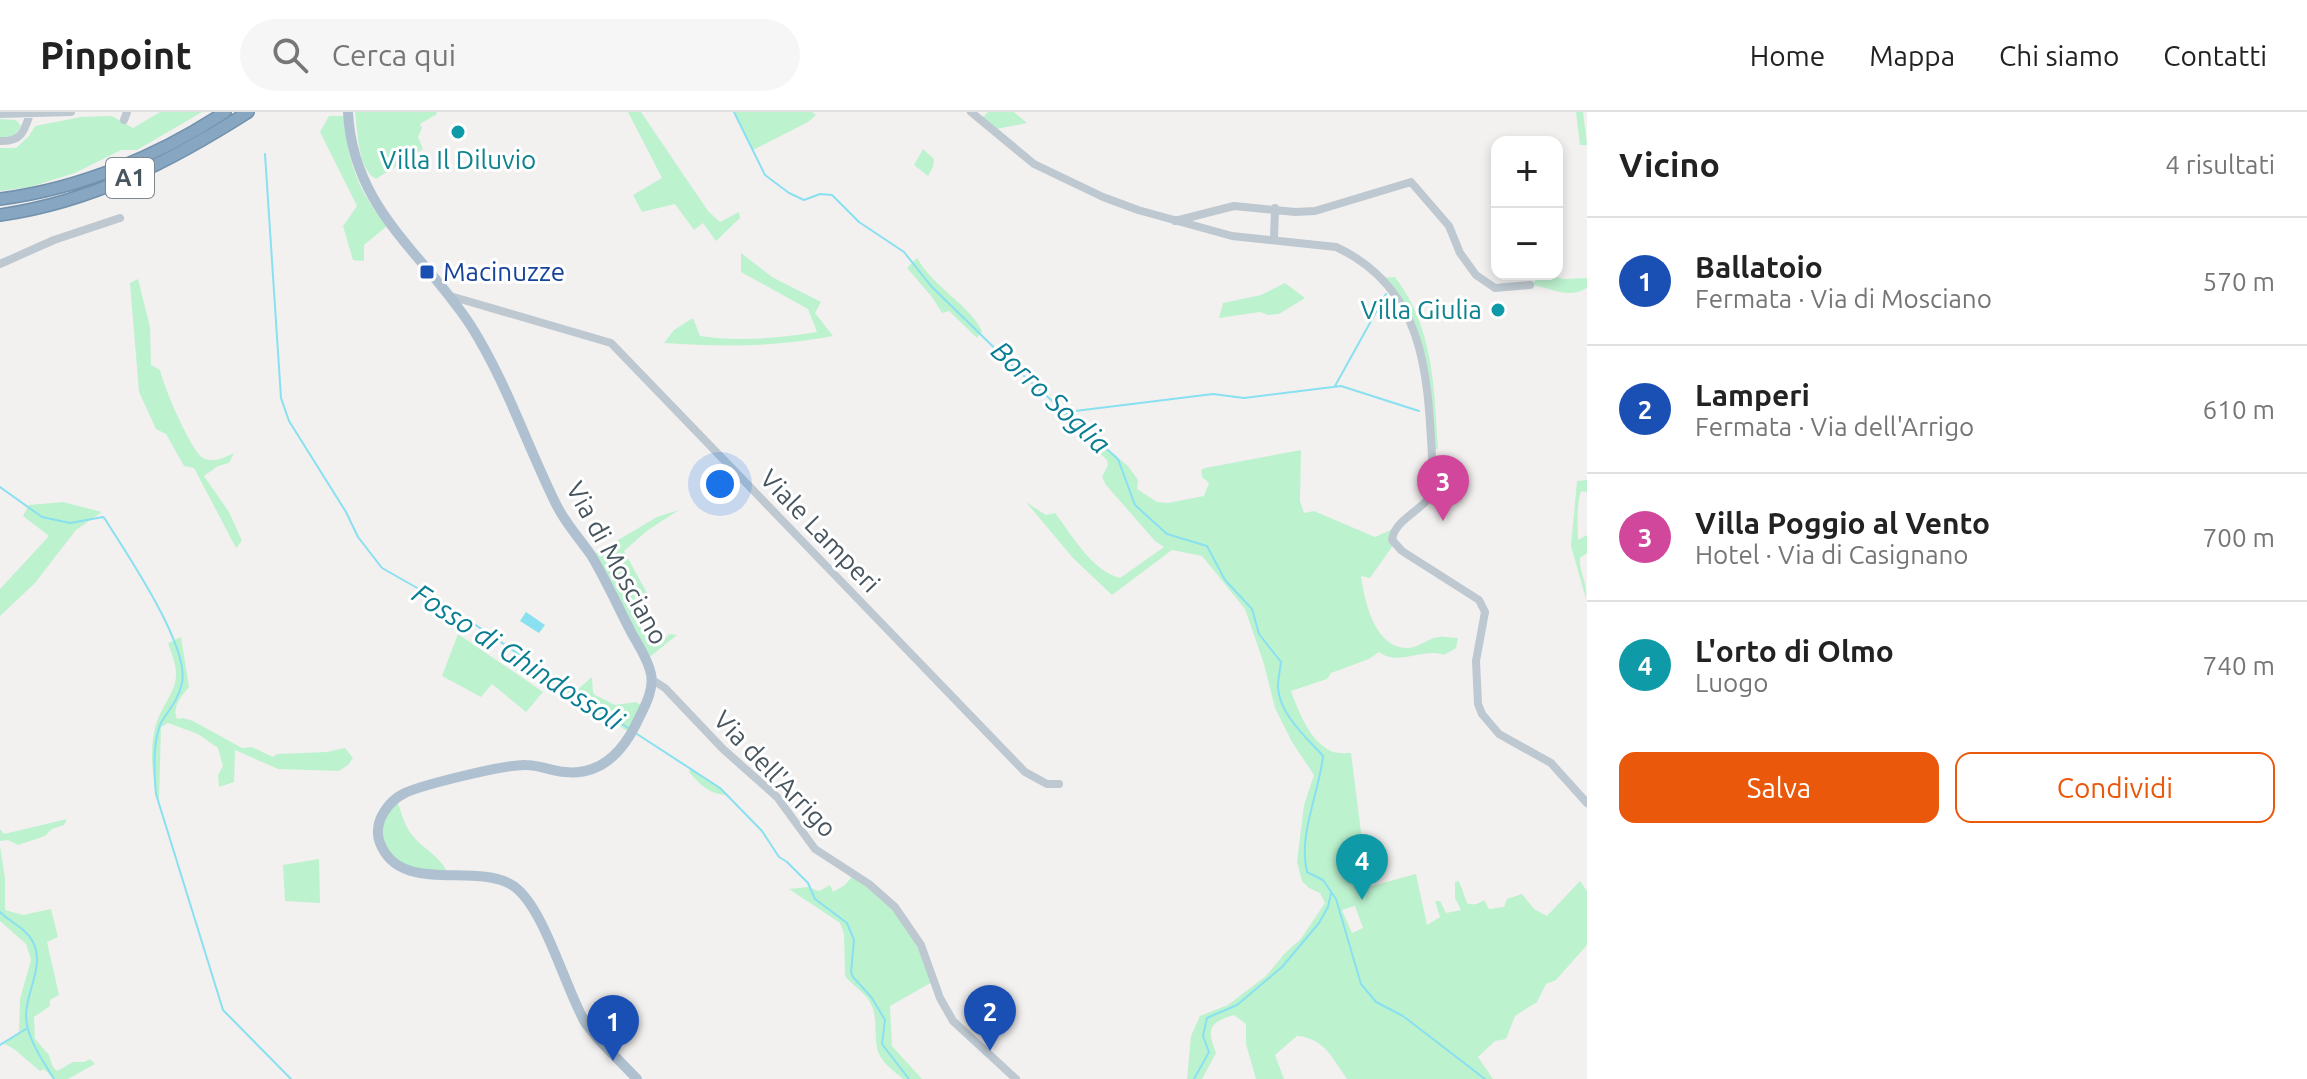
<!DOCTYPE html>
<html lang="it">
<meta charset="utf-8">
<style>
body{margin:0;font-family:Ubuntu,sans-serif;background:#f6f6f6;color:#222}
.controls{position:absolute;right:24px;top:24px;display:grid;overflow:hidden;border-radius:16px;box-shadow:0 4px 12px #0003}
.controls button{width:72px;height:72px;display:grid;place-items:center;padding:0;border:0;border-bottom:2px solid #e0e0e0;background:#fff;color:#222;font:40px sans-serif}
.you{position:absolute;left:720px;top:372px;width:28px;height:28px;margin:-20px;border:6px solid #fff;border-radius:50%;background:#1a73e8;box-shadow:0 0 0 12px #1a73e833}
.badge{display:grid;place-items:center;width:52px;height:52px;border-radius:50%;background:#ea580c;color:#fff;font-size:26px;font-weight:700}
.pin{position:absolute;translate:-50% -66px;filter:drop-shadow(0 2px 4px #0008)}
.pin::after{content:'';position:absolute;top:42px;width:28px;height:24px;background:inherit;clip-path:polygon(0 0,100% 0,50% 100%)}
.list{margin:0;padding:0;list-style:none}
h2{display:flex;justify-content:space-between;align-items:center;height:104px;margin:0;padding:0 32px;font-size:34px}
h2 small{font-size:26px;font-weight:400;color:#767676}
.list li{display:grid;grid-template-columns:52px 1fr auto;gap:24px;align-items:center;box-sizing:border-box;height:128px;padding:0 32px;border-top:2px solid #e0e0e0}
.list b{display:block;font-size:30px;white-space:nowrap}
.list p{margin:0;font-size:26px;white-space:nowrap;color:#767676}
.list em{font-size:26px;font-style:normal;color:#767676}
.actions{display:flex;gap:16px;padding:24px 32px}
.actions a{flex:1;padding:18px 0;border:2px solid #ea580c;border-radius:16px;text-align:center;font-size:28px;color:#ea580c}
.actions .main{background:#ea580c;color:#fff}
.icon{flex:none;width:44px;height:44px;fill:none;stroke:currentColor;stroke-width:2;stroke-linecap:round;stroke-linejoin:round}
.map{position:relative;flex:none;width:1587px;height:967px;overflow:hidden}
header{display:flex;align-items:center;gap:48px;box-sizing:border-box;height:112px;padding:0 40px;background:#fff;border-bottom:2px solid #e0e0e0}
header strong{font-size:38px}
nav{display:flex;gap:44px;margin-inline-start:auto;font-size:28px}
.search{width:560px;height:72px;background:#f6f6f6;display:flex;align-items:center;gap:20px;box-sizing:border-box;padding:0 28px;border-radius:44px;color:#767676;font-size:30px}
main{display:flex}
aside{flex:1;background:#fff}
.map>svg:first-child{display:block}
</style>
<header>
<strong>Pinpoint</strong>
<div class="search"><svg class="icon" aria-label="search" viewBox="0 0 24 24"><circle cx="10" cy="10" r="6"/><path d="M15 15l6 6"/></svg>Cerca qui</div>
<nav><a>Home</a><a>Mappa</a><a>Chi siamo</a><a>Contatti</a></nav>
</header>
<main>
<div class="map">
<svg width="1587" height="967" viewBox="0 0 1587 967">
<rect width="100%" height="100%" fill="#f3f0f0"/>
<path fill="#bdf2cf" fill-rule="evenodd" d="M160 0H202L137 38H121L75 61 30 75 0 79V36H16L29 24 35 14 81 5 112 4 133 16Z
M355 0H436L437 2 420 12 422 16 418 25 423 37 376 67C358 57 358 22 355 0Z
M628 0H641L708 99 720 110 739 100 740 106 716 129 703 111 694 118 675 92 642 100 633 83 662 66Z
M734 0H812L816 3 808 10 753 38Z
M988 0H1014L1027 11 991 18 980 8Z
M1576 0H1583L1587 33H1580Z
M329 4H344C348 50 357 78 387 114L364 133V149L353 148 343 114 357 94 320 20Z
M0 7 16 8 21 14 13 26H0Z
M923 37 934 47 933 55 928 64 914 53Z
M741 141 772 165 821 190 815 201 833 224C773 235 725 235 664 231L674 218 693 206 700 224C737 230 780 226 817 220L808 197 741 160Z
M917 146C935 177 968 191 982 219L977 226 949 199 942 201 932 185 907 156Z
M1549 163 1563 167 1587 166V176C1567 188 1551 175 1530 173L1540 165Z
M1395 165C1434 216 1434 276 1438 337H1431L1424 252 1412 211 1381 166Z
M138 167 150 215 151 253 160 258C163 273 191 339 203 346 213 351 224 346 234 341L229 351 218 354 204 364 229 400 242 429 236 436 194 356 184 354 166 322 156 317 139 280 130 171Z
M1285 171 1305 186 1279 202 1268 203 1260 200 1219 206 1223 191 1261 183Z
M1055 299 1065 301 1128 354 1138 368 1137 377 1157 390 1168 391 1204 384 1209 371 1202 365 1201 358 1205 356 1301 338 1300 389 1304 401 1314 399 1375 425 1395 416 1394 432 1370 466 1361 464C1365 491 1375 537 1409 536 1420 535 1428 526 1439 525 1444 524 1452 526 1458 526L1456 536 1444 543C1423 535 1399 555 1379 540L1369 547 1331 561 1327 567 1291 579C1298 598 1310 630 1331 639 1336 642 1346 641 1351 641L1368 775 1416 762 1427 813 1440 805 1435 789H1440L1446 801 1461 798 1455 786V770L1459 769 1467 791C1474 794 1478 792 1484 788L1489 797 1504 795 1507 787 1522 782 1534 797 1547 804 1580 769 1587 779V833L1556 868 1546 872 1537 890 1515 904 1506 927 1495 929 1478 945 1493 967H1347C1333 947 1324 926 1297 924L1275 943 1284 967H1256L1246 932V912L1234 903C1208 911 1207 917 1216 941L1202 967H1187L1191 924 1200 904 1228 893 1266 864 1285 841 1300 828 1325 791 1320 781 1309 776 1302 769 1297 750 1304 693 1314 663 1292 630 1275 596 1264 552 1245 497 1202 444 1172 438 1112 483 1073 446 1026 390 1046 403 1055 401C1072 423 1092 459 1120 466L1164 435 1155 429 1106 373 1102 365 1108 353 1107 348ZM1355 794 1363 816 1352 821 1342 798Z
M1587 368V380L1581 379C1576 395 1578 411 1578 428L1587 423V441L1580 446C1579 460 1587 467 1586 487L1571 434 1577 369Z
M63 390 102 400 76 418 35 471 0 504V477L49 424 23 404 29 393Z
M679 398 648 418 624 439 647 481 628 492 646 525 652 528 663 529 669 522 677 523 646 548 591 444 657 405Z
M458 522 543 580 526 600 492 572 481 585 442 564Z
M181 525 189 575C181 585 172 594 177 607L183 606 193 609 242 636 252 635 273 645 277 642 327 640 345 636 353 646 348 653 339 659 278 657 235 638 234 670 219 675 218 663 223 654 218 636 198 622 168 611 161 615 159 689C151 663 148 628 160 602 166 590 177 575 176 561 176 552 171 540 168 531Z
M540 555 576 579 592 565 593 581 595 583 615 593 636 590 644 595 632 622 536 561Z
M690 656 720 676 726 683C707 681 701 673 689 660Z
M396 686C401 698 404 714 412 723 425 739 440 743 448 762H423L388 745 378 717Z
M67 707 64 713 52 717 45 724 18 733 8 728 0 729V717L4 722Z
M0 734 5 767V798L23 803 51 797 58 825 47 830 59 883 50 888V894L34 905 35 927 49 943 53 955 57 959 73 950H84L90 947 95 952 68 967H54L44 957 40 959 14 937 3 931 19 920 20 887 31 848 26 832 0 809Z
M319 747 320 791 285 789 283 753Z
M854 762 895 795 921 833 934 869 890 894 892 934 922 967H903C895 960 885 953 880 944 871 926 881 905 868 887 862 879 852 873 845 864L844 822 840 811 789 777 808 775 819 779 830 773 833 780 845 773Z"/>
<path fill="#88e0f0" d="M526 500 545 513 539 521 520 509Z"/>
<g fill="none" stroke-linecap="round" stroke-linejoin="round">
<path stroke="#88e0f0" stroke-width="2" d="M734 0 765 63 789 81 804 88 820 82 832 83 859 110 904 140 931 174 1016 257 1118 347 1135 393 1167 422 1207 434 1225 468 1252 497 1259 522 1281 550C1280 558 1278 567 1278 575 1279 602 1307 626 1323 644 1319 682 1298 722 1307 760L1323 768 1336 787 1361 872 1376 890 1403 904 1485 967
M265 42 281 286 289 309 346 400 358 425 382 456 440 489 628 616
M1335 274 1386 182
M1067 300 1213 282 1244 286 1341 274 1419 299
M0 375 42 405 70 411 103 405 105 407C126 441 190 534 182 571 179 586 170 597 162 609 152 628 154 661 156 682L223 898 291 967
M637 622 720 676 762 719 779 745 787 750 808 771 815 787 847 811 854 828 851 860 853 865 872 886 885 908 882 932 909 967
M0 800C10 810 27 817 33 830 45 855 26 878 26 904 26 925 43 949 54 967
M0 933 26 917
M1194 967 1209 940 1203 924 1207 906 1237 893 1282 855 1319 811 1328 795 1331 781"/>
<g stroke="#7191ad" stroke-width="14">
<path id="highway" d="M0 87C79 77 159 44 225 0
M0 103C92 90 171 49 248 0"/>
</g>
<path stroke="#bdc8d0" stroke-width="8" d="M971 0 1034 52 1103 85 1138 98 1232 124 1336 135C1436 181 1427 285 1434 378 1425 398 1394 407 1392 428L1402 439 1479 488 1485 500 1476 549 1478 592 1482 602 1499 622 1551 651 1587 691
M0 2 71 0
M124 8 127 0
M0 29C21 30 24 20 30 2
M1175 109 1234 94 1295 100 1315 99 1411 70 1449 114 1460 141 1476 163 1495 176 1530 173
M1274 127 1275 96
M0 152 54 128 120 106
M450 184 611 231 1025 660 1047 672H1059
M651 567 665 576 723 637 777 685 815 737 869 772 895 795 921 833 940 886 953 909 1016 967"/>
<path stroke="#afc1d0" stroke-width="10" d="M348 0C353 97 422 139 471 214 507 271 527 334 557 394 566 412 580 427 591 443 606 468 618 495 631 520 638 533 648 547 651 562 654 577 646 592 639 606 625 637 603 664 565 660 552 659 539 653 526 653 507 652 420 673 403 682 395 686 389 692 384 700 378 709 376 721 380 731 400 783 473 750 512 773 544 793 565 877 586 912L598 927 637 967"/>
<use href="#highway" stroke="#86a6c1" stroke-width="11"/>
</g>
<g fill="#0f9aa8" stroke="#fff" stroke-width="3">
<circle cx="458" cy="20" r="8"/>
<circle cx="1498" cy="198" r="8"/>
</g>
<rect fill="#1a4fb4" stroke="#fff" stroke-width="3" x="419" y="152" width="16" height="16" rx="4"/>
<g text-anchor="middle" stroke-width="6" stroke-linejoin="round" paint-order="stroke">
<rect fill="#fff" stroke="#7e888f" stroke-width="2" x="106" y="46" width="48" height="40" rx="6"/>
<g font-size="24" font-weight="bold" fill="#47555f">
<text x="130" y="74">A1</text>
</g>
<g font-size="26" fill="#0d838f" stroke="#fff">
<text x="458" y="57">Villa Il Diluvio</text>
<text x="1482" y="207" text-anchor="end">Villa Giulia</text>
</g>
<g font-size="26" fill="#164399" stroke="#fff" text-anchor="start">
<text x="443" y="169">Macinuzze</text>
</g>
<g font-size="26" fill="#47555f" stroke="#fff">
<text transform="translate(820 419) rotate(46)" y="9">Viale Lamperi</text>
<text transform="translate(617 451) rotate(61)" y="9">Via di Mosciano</text>
<text transform="translate(775 662) rotate(46)" y="9">Via dell'Arrigo</text>
</g>
<g font-size="28" font-style="italic" fill="#087d93" stroke="#fff">
<text transform="translate(1051 285) rotate(43)" y="10">Borro Soglia</text>
<text transform="translate(518 545) rotate(33)" y="10">Fosso di Ghindossoli</text>
</g>
</g>
</svg>
<div class="controls">
<button>+</button>
<button>−</button>
</div>
<div class="you"></div>
<div class="pin badge" style="left:613px;top:949px;background:#1a4fb4">1</div>
<div class="pin badge" style="left:990px;top:939px;background:#1a4fb4">2</div>
<div class="pin badge" style="left:1443px;top:409px;background:#d1479c">3</div>
<div class="pin badge" style="left:1362px;top:788px;background:#0f9aa8">4</div>
</div>
<aside>
<h2>Vicino<small>4 risultati</small></h2>
<ul class="list">
<li><span class="badge" style="background:#1a4fb4">1</span><div><b>Ballatoio</b><p>Fermata · Via di Mosciano</p></div><em>570 m</em></li>
<li><span class="badge" style="background:#1a4fb4">2</span><div><b>Lamperi</b><p>Fermata · Via dell'Arrigo</p></div><em>610 m</em></li>
<li><span class="badge" style="background:#d1479c">3</span><div><b>Villa Poggio al Vento</b><p>Hotel · Via di Casignano</p></div><em>700 m</em></li>
<li><span class="badge" style="background:#0f9aa8">4</span><div><b>L'orto di Olmo</b><p>Luogo</p></div><em>740 m</em></li>
</ul>
<div class="actions"><a class="main">Salva</a><a>Condividi</a></div>
</aside>
</main>
